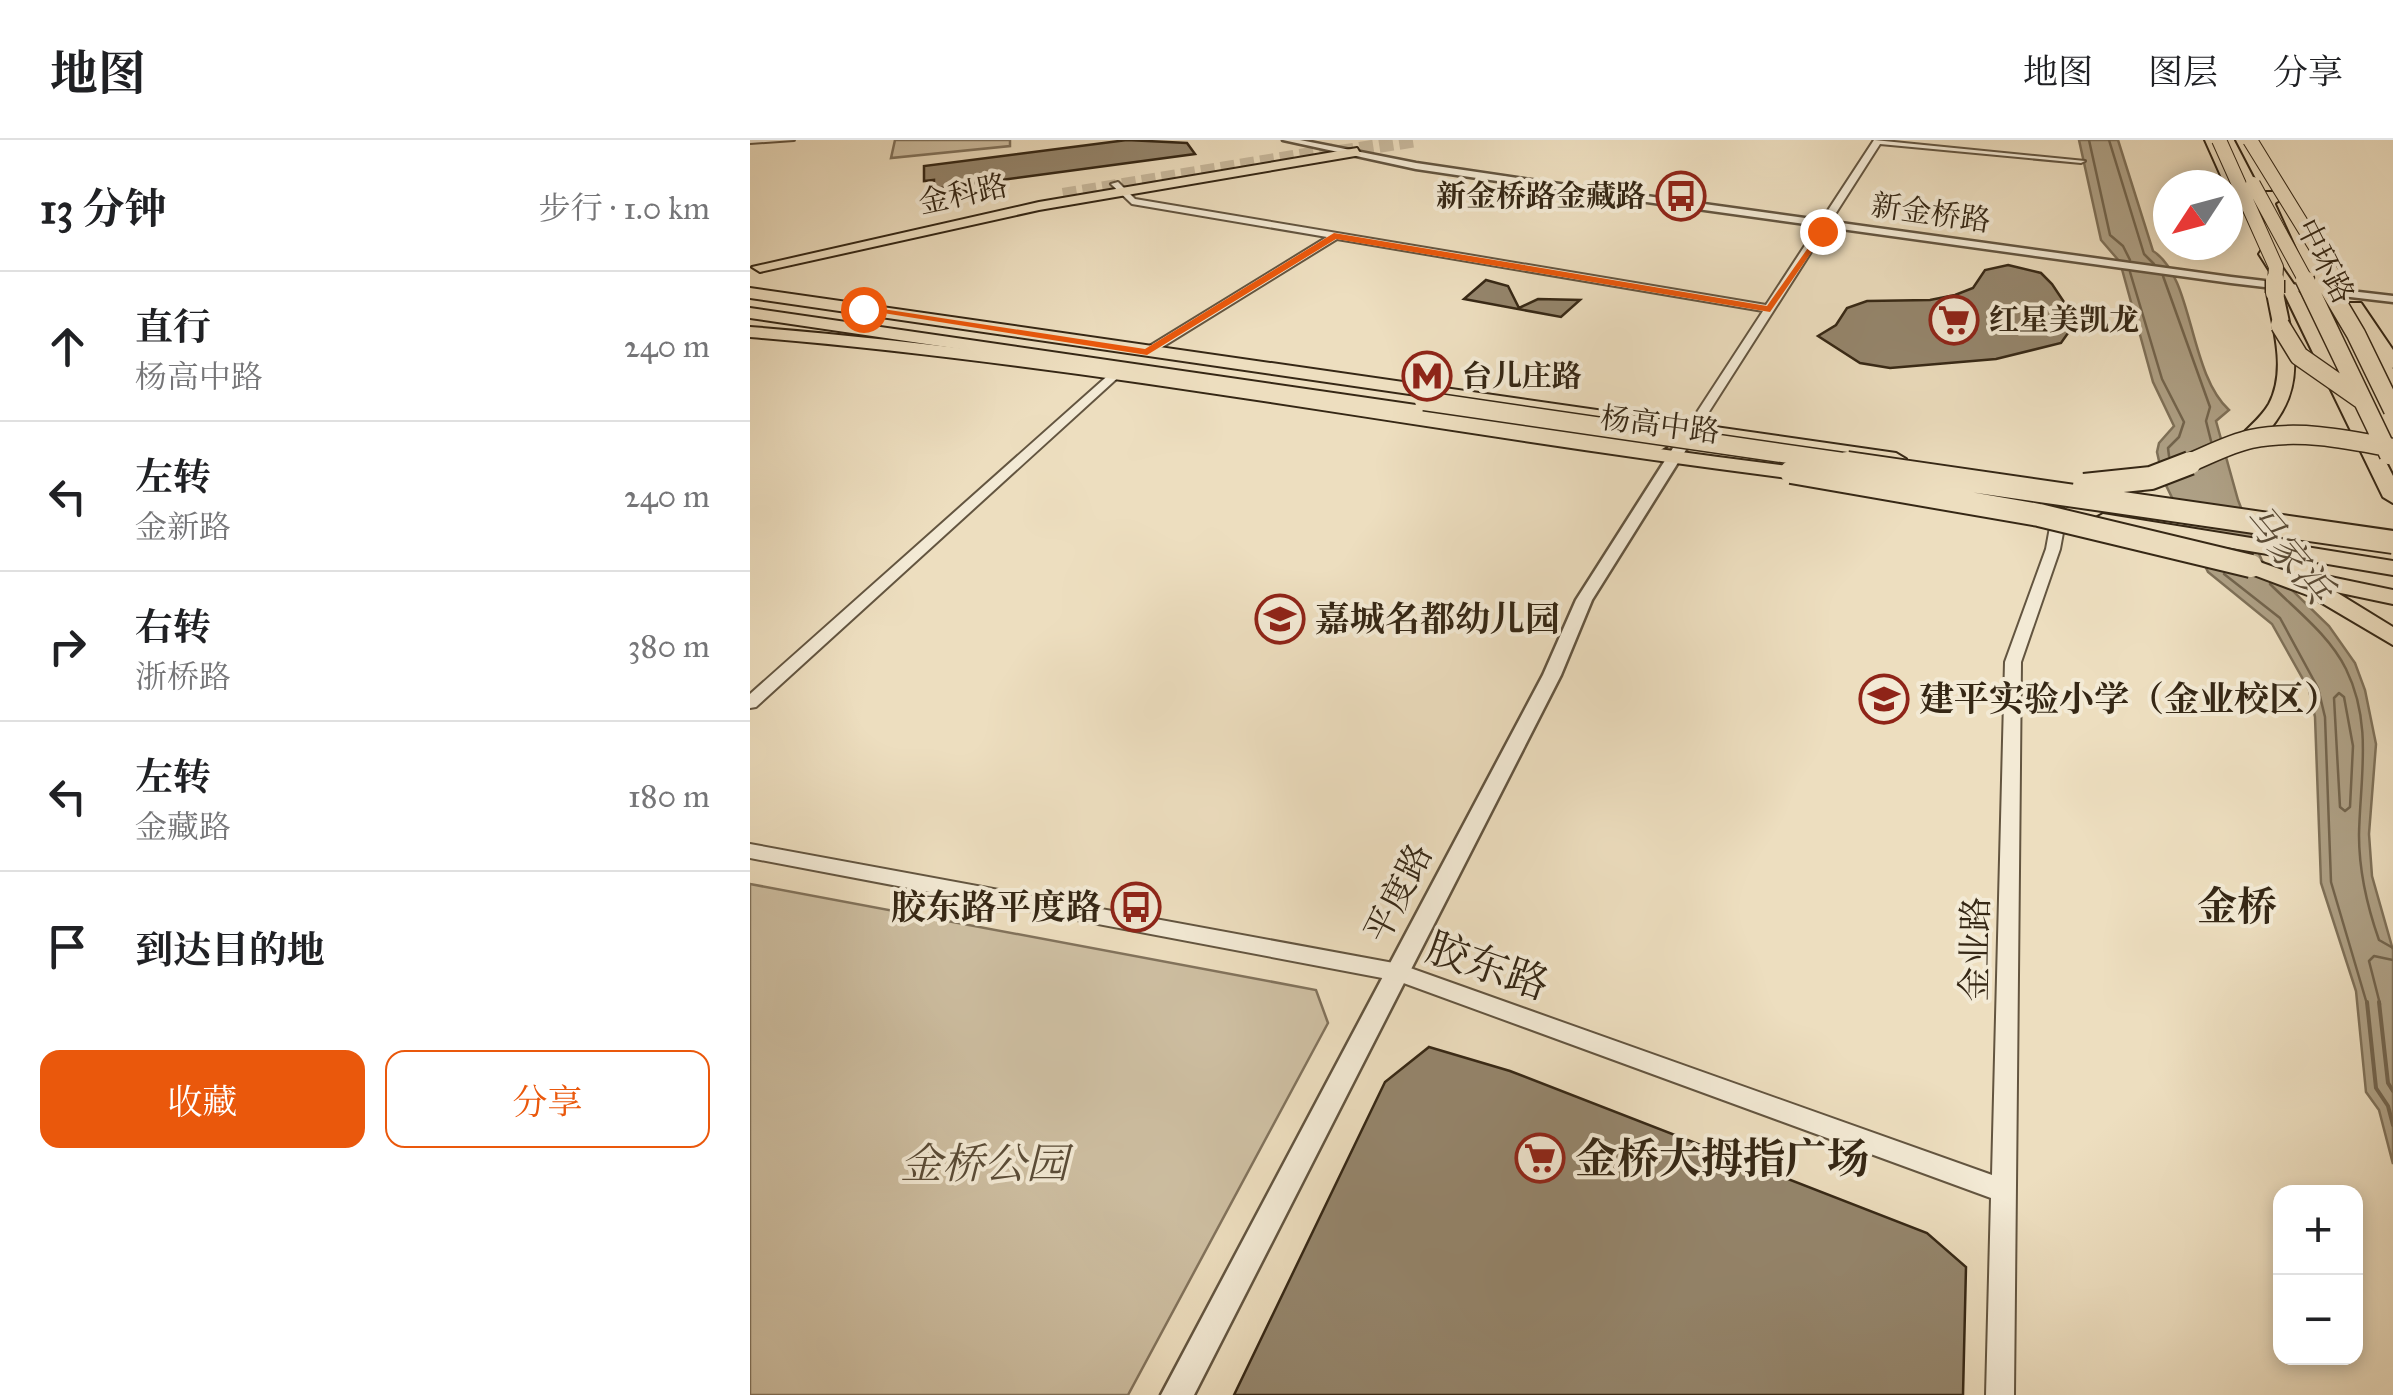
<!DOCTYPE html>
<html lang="zh">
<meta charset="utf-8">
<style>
body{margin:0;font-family:"IM FELL Great Primer","Noto Serif SC",serif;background:#f6f6f6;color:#202124}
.controls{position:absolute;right:30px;bottom:30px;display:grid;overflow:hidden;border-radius:20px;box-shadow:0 5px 15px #0003}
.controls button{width:90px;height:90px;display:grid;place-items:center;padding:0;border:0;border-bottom:2px solid #e0e0e0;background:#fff;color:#202124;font:50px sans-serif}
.compass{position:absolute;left:1403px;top:30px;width:90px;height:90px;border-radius:50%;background:#fff;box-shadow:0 5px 15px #0003;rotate:234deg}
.stop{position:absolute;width:30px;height:30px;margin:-22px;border:8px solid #ea580c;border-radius:50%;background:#fff}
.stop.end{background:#ea580c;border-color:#fff;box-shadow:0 2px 10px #0008}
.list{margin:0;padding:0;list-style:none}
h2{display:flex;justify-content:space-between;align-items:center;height:130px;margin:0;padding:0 40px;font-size:42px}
h2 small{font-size:32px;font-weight:400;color:#757577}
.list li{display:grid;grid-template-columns:65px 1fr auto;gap:30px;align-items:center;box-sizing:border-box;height:150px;padding:0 40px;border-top:2px solid #e0e0e0}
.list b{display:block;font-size:38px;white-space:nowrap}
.list p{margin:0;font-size:32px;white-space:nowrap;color:#757577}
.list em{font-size:32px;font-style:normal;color:#757577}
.actions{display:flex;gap:20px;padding:30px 40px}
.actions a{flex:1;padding:22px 0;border:2px solid #ea580c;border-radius:20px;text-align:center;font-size:35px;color:#ea580c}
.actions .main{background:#ea580c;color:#fff}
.icon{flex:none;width:55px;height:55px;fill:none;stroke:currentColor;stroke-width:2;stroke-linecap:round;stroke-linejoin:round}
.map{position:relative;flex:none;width:1643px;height:1255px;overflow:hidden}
header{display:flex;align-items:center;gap:60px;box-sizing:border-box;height:140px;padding:0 50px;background:#fff;border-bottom:2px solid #e0e0e0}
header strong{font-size:48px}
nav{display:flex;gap:55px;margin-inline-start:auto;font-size:35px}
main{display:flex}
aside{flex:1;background:#fff}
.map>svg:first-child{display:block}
</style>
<header>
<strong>地图</strong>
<nav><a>地图</a><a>图层</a><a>分享</a></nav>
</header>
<main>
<aside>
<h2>13 分钟<small>步行 · 1.0 km</small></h2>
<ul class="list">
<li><svg class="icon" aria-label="ahead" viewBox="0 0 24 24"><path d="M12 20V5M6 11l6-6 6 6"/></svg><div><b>直行</b><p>杨高中路</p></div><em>240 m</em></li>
<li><svg class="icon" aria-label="left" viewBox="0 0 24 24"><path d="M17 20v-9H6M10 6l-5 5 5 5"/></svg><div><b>左转</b><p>金新路</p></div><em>240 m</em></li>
<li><svg class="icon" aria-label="right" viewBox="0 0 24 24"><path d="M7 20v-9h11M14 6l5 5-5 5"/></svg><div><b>右转</b><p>浙桥路</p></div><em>380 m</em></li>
<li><svg class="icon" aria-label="left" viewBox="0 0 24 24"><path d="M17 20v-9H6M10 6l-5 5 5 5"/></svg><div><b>左转</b><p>金藏路</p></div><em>180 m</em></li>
<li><svg class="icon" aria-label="arrive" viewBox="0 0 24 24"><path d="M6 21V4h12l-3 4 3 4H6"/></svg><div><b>到达目的地</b></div></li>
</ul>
<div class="actions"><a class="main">收藏</a><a>分享</a></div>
</aside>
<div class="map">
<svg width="1643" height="1255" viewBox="0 0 1643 1255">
<rect width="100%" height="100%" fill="#eddebf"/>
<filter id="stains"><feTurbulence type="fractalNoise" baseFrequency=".002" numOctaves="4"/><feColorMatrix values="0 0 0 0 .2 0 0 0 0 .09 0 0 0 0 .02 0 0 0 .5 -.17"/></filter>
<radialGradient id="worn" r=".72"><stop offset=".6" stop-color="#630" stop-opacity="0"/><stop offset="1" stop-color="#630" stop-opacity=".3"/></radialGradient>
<path fill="#cebfa2" stroke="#82735c" stroke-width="2.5" d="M145 0H260V6L141 18Z
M0 744 566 850 578 883 378 1255H0Z"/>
<path fill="#aea085" stroke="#7e7058" stroke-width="2.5" d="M1329 0H1368L1403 111C1444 137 1438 232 1479 270L1466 281 1488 360 1512 421 1579 486 1605 523 1615 550 1626 604 1619 694 1622 736 1643 810V1024L1629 970 1616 952 1606 851 1571 743 1565 577 1559 550 1522 484 1458 432 1413 339 1407 312 1409 303 1424 286 1403 242 1370 122 1351 100Z"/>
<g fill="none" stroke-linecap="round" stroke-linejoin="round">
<path stroke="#72644d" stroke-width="2.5" d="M1339 0 1360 95 1373 106 1380 120
M1359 0 1394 114 1404 124
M1380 132 1412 239 1434 282 1429 297 1418 308 1419 316
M1413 136 1460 267 1456 281 1461 301
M1474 434 1530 478 1568 548 1575 577 1581 742 1617 864
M1520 444C1547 471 1579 495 1596 529 1623 584 1610 638 1609 695 1609 731 1617 766 1629 800L1643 808
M1589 553 1594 557 1603 606 1600 667 1595 671 1590 667 1584 558Z
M1630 864 1619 821 1624 816 1643 820"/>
<path stroke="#72644d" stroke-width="4" d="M1617 862 1626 948 1638 966 1643 985
M1629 862 1638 943 1643 951"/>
</g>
<path fill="#95866d" stroke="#352715" stroke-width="2.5" d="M377 0 437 3 445 14 184 49V40L174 41V26Z
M1258 125 1291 133 1302 144 1318 168 1323 186 1311 203 1246 219 1140 228 1110 223 1068 196 1086 185 1097 168 1117 161 1180 160 1205 155 1223 148 1235 130Z
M736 140 758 146 769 168 788 159 830 160 811 177 714 159Z
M679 907 760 931 1177 1093 1216 1127 1213 1255H484L635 942Z"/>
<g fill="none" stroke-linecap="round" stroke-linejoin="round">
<path stroke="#c8b99d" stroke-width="14" stroke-dasharray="14 6" stroke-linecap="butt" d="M570 15 667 0
M313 55 586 10"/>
<g stroke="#635540" stroke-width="4">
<path id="minor" d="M0 0H44L0 3Z
M1124 0 1335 21 1331 23 1130 4 948 289 942 293 936 289 1013 171 587 99 401 214H393V210L577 97 382 64 361 44 368 42 385 59 1016 165Z
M363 231 373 233 6 567 0 568V554Z
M1310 367 1317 371 1310 409 1271 522 1264 1255H1236L1241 1058 648 841 0 718V704L649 824 1242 1035 1255 522 1296 409 1303 371Z"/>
</g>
<g stroke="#635540" stroke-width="5">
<path id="tertiary" d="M533 0H550L666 23 781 40 1481 137 1643 156V162L1481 143 781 46 666 29Z
M937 286 949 289 842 460 811 535 444 1255H411L793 535 826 460Z"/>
</g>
<g stroke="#352715" stroke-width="4">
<path id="primary" d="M1455 0H1467L1497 70 1485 67Z
M607 8 611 15 289 70 10 132 2 127 289 62Z
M1534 60 1541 64 1589 165 1587 168 1573 165 1527 64Z
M1511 111H1521L1551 155 1643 336V363L1633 357 1535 155 1509 114Z
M0 148 1146 313 1156 319 1146 325 0 158Z
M1603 181H1615L1643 229V249L1634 244 1601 185Z
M0 187C356 215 708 287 1063 329L1073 335 1063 341C708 298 356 226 0 197Z
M1353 374 1643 421V435L1345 385 1342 380Z"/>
</g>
<g stroke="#352715" stroke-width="4">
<path id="trunk" d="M1486 0H1498L1522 50H1512Z
M1525 148 1533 153C1542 199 1556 240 1526 281 1519 291 1509 302 1497 306L1487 300C1497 288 1511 278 1519 264 1537 230 1523 188 1517 153Z
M1599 163H1611L1643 210V228L1634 223 1597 166Z
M0 168 907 300 917 306 907 312 0 178Z
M1501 419 1561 440 1571 435 1643 450V464L1586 452 1643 487V505L1560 456 1493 431 1490 426 1493 421Z"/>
</g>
<use href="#minor" fill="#f3ead5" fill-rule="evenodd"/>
<use href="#tertiary" fill="#f3ead5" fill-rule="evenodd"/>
<use href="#primary" fill="#eddebf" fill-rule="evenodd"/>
<use href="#trunk" fill="#eddebf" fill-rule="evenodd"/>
<g stroke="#352715" stroke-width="16" stroke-linecap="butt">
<path id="trunk-bridge-far2" d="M1469 0 1526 127 1525 143
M1500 0 1588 143
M1503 44 1557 143
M1573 139 1575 143"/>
</g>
<g stroke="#352715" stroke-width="21" stroke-linecap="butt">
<path id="trunk-bridge-far1" d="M1555 140 1639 315
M1574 140 1606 194 1643 270
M1587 140 1592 149
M1525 153V140
M1530 185 1549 216 1612 260
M674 261 1114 325
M1434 325C1455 317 1478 304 1501 299 1548 289 1596 299 1643 308"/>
</g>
<g stroke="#352715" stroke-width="26" stroke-linecap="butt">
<path id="trunk-bridge" d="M1097 323 1643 402
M1041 332 1289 375 1501 426
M1334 345 1401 338 1440 323"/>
</g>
<use href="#trunk-bridge-far2" stroke="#eddebf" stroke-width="14"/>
<use href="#trunk-bridge-far1" stroke="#eddebf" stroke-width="18"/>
<use href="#trunk-bridge" stroke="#eddebf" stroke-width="22"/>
</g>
<path fill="#ea580c" d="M1072 88 1076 91 1020 172 586 99 397 215 108 169 113 166 395 209 584 93 1017 166Z"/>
<defs>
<g id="bus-ring" transform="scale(2.5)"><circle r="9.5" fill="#f3ead5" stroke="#8f2418" stroke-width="1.5"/><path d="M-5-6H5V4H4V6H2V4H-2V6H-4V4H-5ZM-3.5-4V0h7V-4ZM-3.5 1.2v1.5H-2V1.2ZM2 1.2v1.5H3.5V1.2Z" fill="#8f2418"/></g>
<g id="supermarket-ring" transform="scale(2.5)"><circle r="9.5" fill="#f3ead5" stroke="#8f2418" stroke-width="1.5"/><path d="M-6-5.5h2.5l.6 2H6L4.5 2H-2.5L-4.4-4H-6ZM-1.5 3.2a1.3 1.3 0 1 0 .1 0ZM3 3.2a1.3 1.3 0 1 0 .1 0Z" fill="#8f2418"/></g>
<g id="metro-ring" transform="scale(2.5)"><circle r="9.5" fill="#f3ead5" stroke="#8f2418" stroke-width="1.5"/><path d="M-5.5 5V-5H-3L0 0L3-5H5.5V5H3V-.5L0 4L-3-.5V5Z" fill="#8f2418"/></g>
<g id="school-ring" transform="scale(2.5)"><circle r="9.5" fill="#f3ead5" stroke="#8f2418" stroke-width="1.5"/><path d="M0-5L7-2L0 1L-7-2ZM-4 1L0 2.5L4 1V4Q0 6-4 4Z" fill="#8f2418"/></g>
</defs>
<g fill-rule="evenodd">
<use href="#bus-ring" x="931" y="56"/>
<use href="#supermarket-ring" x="1204" y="180"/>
<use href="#metro-ring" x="677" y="236"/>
<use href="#school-ring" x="530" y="479"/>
<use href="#school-ring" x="1134" y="559"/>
<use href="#bus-ring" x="386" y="767"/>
<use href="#supermarket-ring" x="790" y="1018"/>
</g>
<g text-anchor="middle" stroke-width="8" stroke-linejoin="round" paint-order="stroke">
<g font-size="30" fill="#352715" stroke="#f3ead5">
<text transform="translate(213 54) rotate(-12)" y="10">金科路</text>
<text transform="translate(1181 73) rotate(8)" y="10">新金桥路</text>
<text transform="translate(1575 121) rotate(63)" y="10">中环路</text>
<text transform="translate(910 285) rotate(7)" y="10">杨高中路</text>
</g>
<g font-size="30" font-weight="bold" fill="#352715" stroke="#f3ead5" text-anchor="start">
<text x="896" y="66" text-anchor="end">新金桥路金藏路</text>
<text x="1239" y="190">红星美凯龙</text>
<text x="712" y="246">台儿庄路</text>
</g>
<g font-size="35" font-weight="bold" fill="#352715" stroke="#f3ead5" text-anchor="start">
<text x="565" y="491">嘉城名都幼儿园</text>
<text x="1169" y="571">建平实验小学（金业校区）</text>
<text x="351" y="779" text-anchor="end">胶东路平度路</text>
</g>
<g font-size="35" fill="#352715" stroke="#f3ead5">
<text transform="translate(648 753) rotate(-63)" y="12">平度路</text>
<text transform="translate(1225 809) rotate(-89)" y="12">金业路</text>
</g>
<g font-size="38" font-style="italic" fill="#594b37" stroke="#f3ead5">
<text transform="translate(1538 413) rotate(50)" y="13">马家浜</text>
</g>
<g font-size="40" font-weight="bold" fill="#352715" stroke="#f3ead5">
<text x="1487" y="780">金桥</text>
</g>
<g font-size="42" fill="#352715" stroke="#f3ead5">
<text transform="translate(738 825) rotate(19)" y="15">胶东路</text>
</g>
<g font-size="42" font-weight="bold" fill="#352715" stroke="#f3ead5" text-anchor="start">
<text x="825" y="1033">金桥大拇指广场</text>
</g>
<g font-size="42" font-style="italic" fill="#5b4d38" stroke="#f3ead5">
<text x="234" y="1038">金桥公园</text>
</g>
</g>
<rect width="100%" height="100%" filter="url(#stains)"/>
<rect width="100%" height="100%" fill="url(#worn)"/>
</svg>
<div class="controls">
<button>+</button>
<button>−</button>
</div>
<svg class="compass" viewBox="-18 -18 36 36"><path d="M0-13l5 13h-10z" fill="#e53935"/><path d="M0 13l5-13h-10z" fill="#757577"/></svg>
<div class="stop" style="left:113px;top:169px"></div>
<div class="stop end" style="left:1072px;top:91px"></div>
</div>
</main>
